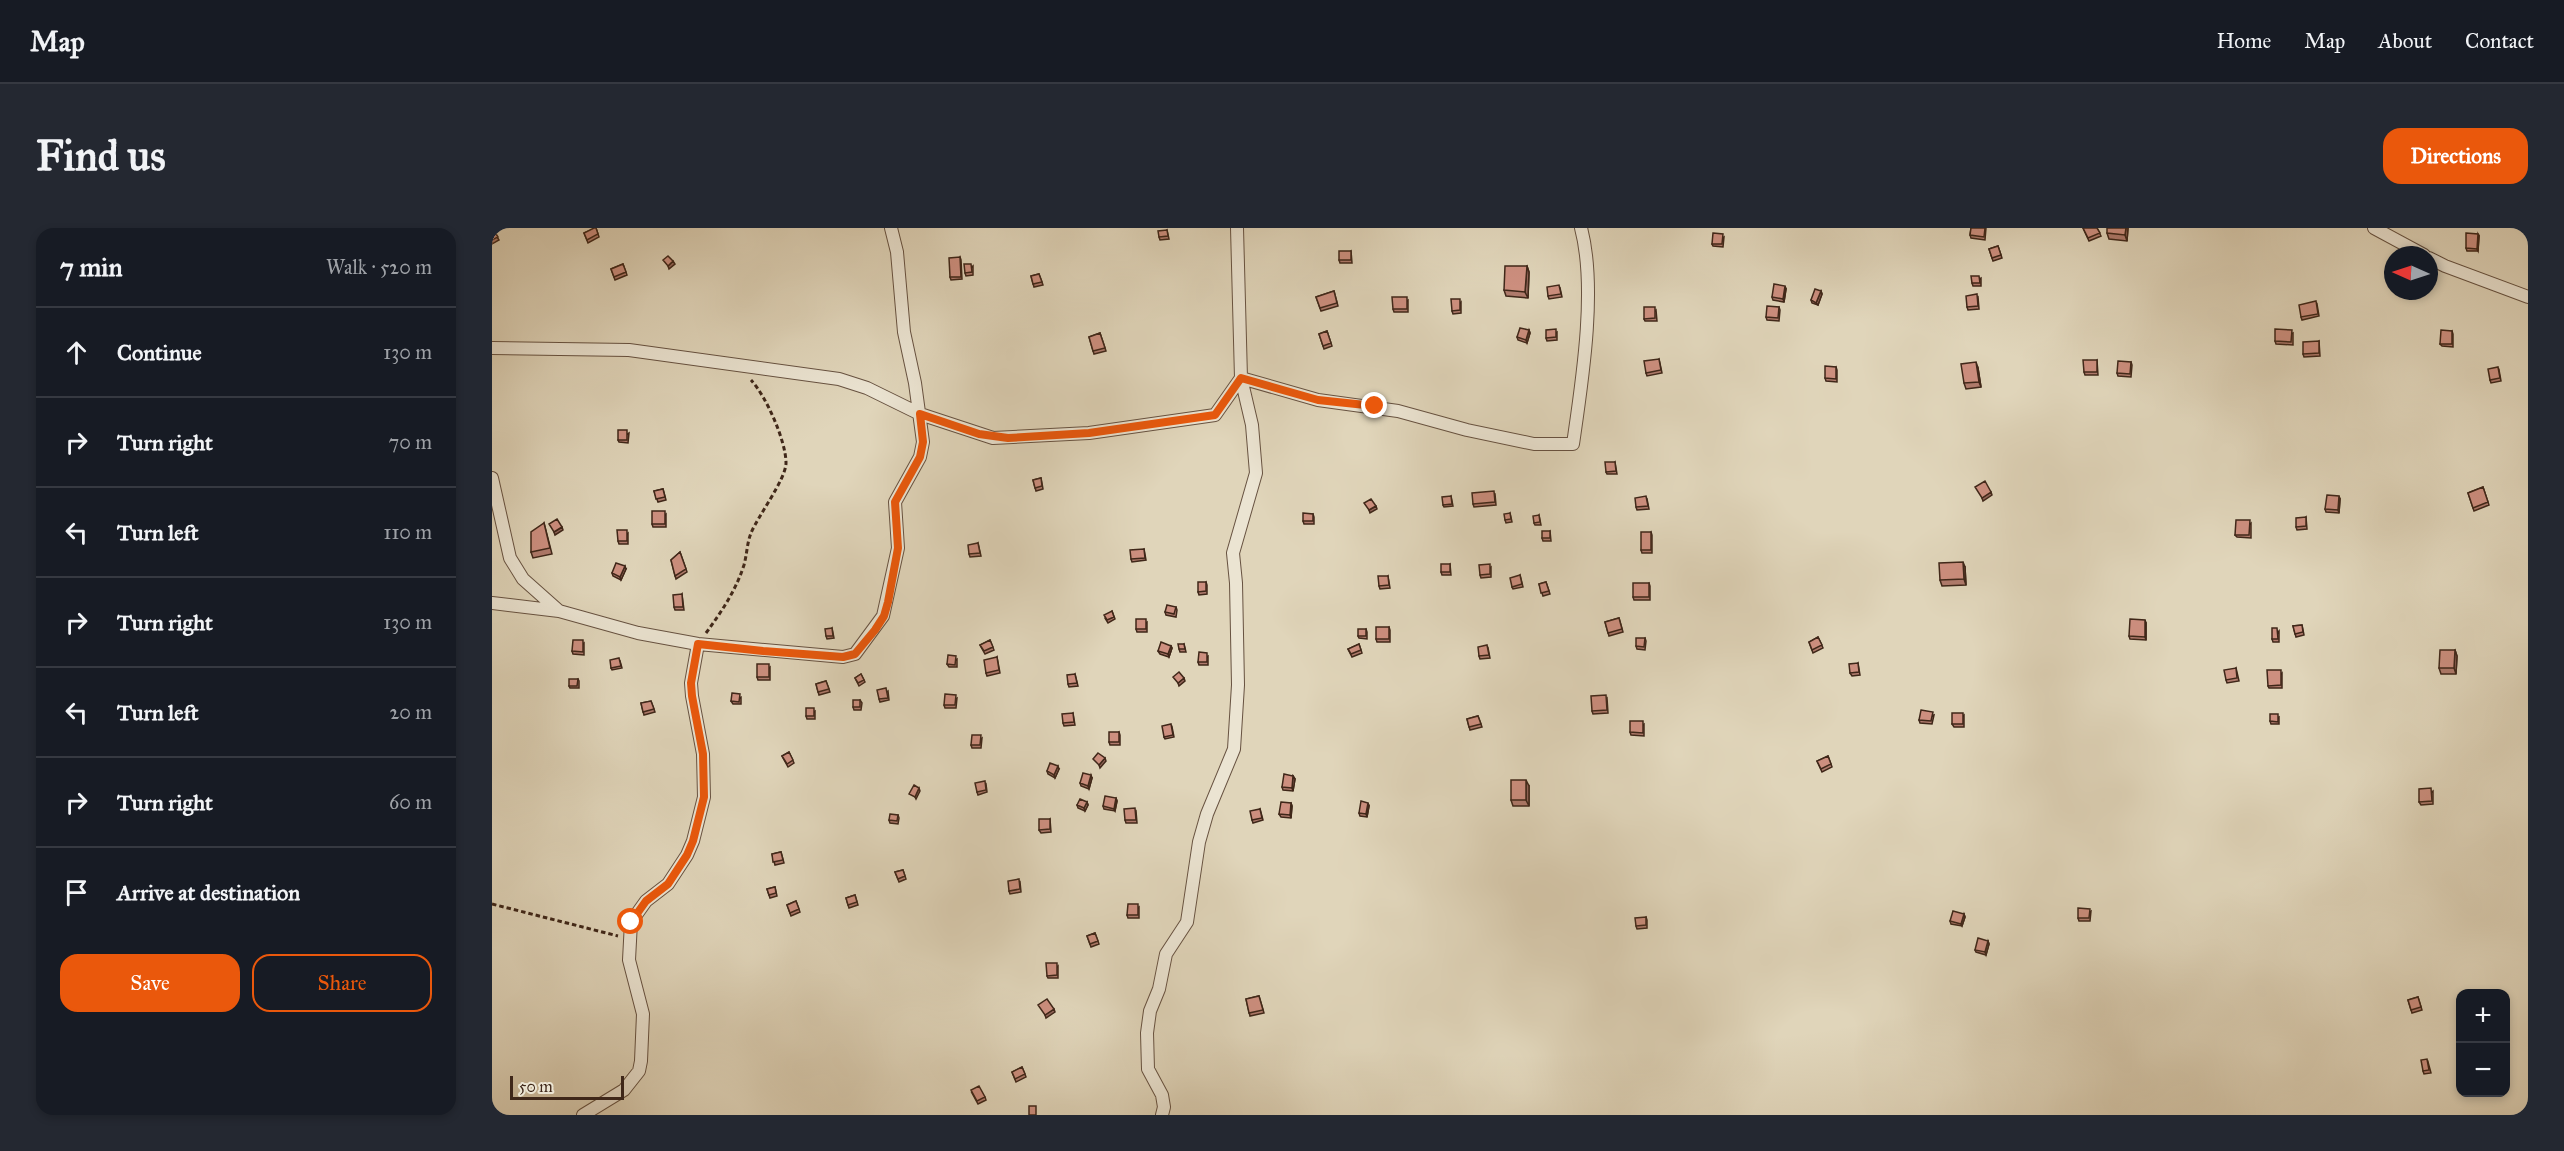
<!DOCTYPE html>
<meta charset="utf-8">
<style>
body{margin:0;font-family:"IM FELL Great Primer",serif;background:#242831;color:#f1f3f6}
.controls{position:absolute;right:18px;bottom:18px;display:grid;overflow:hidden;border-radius:12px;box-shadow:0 3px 9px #0003}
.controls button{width:54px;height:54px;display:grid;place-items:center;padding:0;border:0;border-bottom:2px solid #363941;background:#171b24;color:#f1f3f6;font:30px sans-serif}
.compass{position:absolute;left:1892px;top:18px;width:54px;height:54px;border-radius:50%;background:#171b24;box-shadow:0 3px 9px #0003;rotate:273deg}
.scale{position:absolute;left:18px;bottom:15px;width:114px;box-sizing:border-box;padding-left:6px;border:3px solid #3f2719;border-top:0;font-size:16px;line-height:21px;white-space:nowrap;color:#3f2719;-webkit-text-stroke:4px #ebe4d2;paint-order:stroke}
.stop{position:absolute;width:18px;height:18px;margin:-14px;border:4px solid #ea580c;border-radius:50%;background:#fff}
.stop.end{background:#ea580c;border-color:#fff;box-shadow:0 2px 6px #0008}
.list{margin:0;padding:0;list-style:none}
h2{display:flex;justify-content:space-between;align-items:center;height:78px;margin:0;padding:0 24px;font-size:26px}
h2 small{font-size:20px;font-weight:400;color:#9ea1a6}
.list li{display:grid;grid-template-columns:39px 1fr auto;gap:18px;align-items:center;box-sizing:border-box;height:90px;padding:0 24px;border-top:2px solid #363941}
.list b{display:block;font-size:22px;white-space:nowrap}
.list em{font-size:20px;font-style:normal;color:#9ea1a6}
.actions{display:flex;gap:12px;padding:18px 24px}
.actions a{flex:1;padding:14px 0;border:2px solid #ea580c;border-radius:18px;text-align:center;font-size:21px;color:#ea580c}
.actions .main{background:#ea580c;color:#fff}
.icon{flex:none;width:33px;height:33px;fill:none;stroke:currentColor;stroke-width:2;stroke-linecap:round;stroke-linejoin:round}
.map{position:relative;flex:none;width:2036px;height:887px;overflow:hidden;border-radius:18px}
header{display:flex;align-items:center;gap:36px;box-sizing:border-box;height:84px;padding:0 30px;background:#171b24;border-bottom:2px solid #363941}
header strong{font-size:28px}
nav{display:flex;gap:33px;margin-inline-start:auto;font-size:21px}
.intro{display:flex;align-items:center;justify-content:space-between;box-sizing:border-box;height:144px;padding:0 36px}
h1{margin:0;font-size:42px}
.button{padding:15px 27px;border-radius:18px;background:#ea580c;color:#fff;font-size:21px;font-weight:700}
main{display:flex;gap:36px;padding:0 36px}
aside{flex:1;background:#171b24;border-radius:18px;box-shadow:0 3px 9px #0003}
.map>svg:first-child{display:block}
</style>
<header>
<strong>Map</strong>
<nav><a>Home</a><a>Map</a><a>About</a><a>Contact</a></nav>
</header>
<div class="intro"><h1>Find us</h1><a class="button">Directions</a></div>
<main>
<aside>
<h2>7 min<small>Walk · 520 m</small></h2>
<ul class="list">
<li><svg class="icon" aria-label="ahead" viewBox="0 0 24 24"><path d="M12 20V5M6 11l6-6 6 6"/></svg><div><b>Continue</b></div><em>130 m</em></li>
<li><svg class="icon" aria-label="right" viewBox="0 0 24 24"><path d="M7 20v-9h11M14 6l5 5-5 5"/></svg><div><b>Turn right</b></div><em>70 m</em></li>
<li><svg class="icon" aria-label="left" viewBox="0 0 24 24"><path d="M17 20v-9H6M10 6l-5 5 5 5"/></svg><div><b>Turn left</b></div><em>110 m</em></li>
<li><svg class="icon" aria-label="right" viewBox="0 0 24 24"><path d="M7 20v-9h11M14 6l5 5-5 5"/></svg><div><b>Turn right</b></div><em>130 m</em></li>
<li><svg class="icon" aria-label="left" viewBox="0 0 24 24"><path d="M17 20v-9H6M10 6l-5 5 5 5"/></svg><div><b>Turn left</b></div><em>20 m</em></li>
<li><svg class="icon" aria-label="right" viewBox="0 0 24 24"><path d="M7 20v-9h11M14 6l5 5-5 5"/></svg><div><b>Turn right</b></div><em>60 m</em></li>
<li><svg class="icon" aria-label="arrive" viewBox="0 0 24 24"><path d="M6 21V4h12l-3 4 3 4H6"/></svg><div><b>Arrive at destination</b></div></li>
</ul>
<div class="actions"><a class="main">Save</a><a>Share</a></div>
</aside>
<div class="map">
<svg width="2036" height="887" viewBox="0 0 2036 887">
<rect width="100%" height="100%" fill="#e0d5ba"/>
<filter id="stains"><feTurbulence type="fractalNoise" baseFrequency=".00333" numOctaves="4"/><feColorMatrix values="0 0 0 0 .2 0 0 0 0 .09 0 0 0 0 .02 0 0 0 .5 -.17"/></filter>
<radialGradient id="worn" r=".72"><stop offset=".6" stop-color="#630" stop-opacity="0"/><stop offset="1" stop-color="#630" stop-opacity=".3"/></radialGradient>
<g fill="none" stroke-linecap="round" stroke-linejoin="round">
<g stroke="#675241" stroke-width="14">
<path id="minor" d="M1882 0 1932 27
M1937 30 1953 38 2036 69
M0 120 137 122 347 151 375 160 428 186 501 210 597 205 723 187 749 150 826 172 906 183 975 202 1042 216H1081C1090 154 1105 60 1089 0
M0 250 18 330 31 351 67 383 146 405 206 416 351 429 363 426 391 388 406 320 403 274 428 229 431 214 423 155 412 104 405 24 399 0
M0 375 67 383
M91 887 132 862 147 843 149 833 151 786 137 732 139 694 154 673 176 656 195 627 201 613 212 569 211 526 200 468 199 455 206 416
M670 887 672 879 670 867 656 841 655 805 658 783 667 761 674 726 695 694 707 614 715 586 742 521 746 457 744 355 741 325 764 245 760 197 749 150 745 0"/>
</g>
<path stroke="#3f2719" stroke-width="3" stroke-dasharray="4.5 3" stroke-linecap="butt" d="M214 405C230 383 244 362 252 337 255 326 255 315 259 305 266 288 294 251 294 235 294 213 274 168 259 152
M0 676 126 708"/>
<use href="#minor" stroke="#ebe4d2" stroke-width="12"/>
</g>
<path fill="#b07b6d" stroke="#3f2719" stroke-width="1.5" d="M104 0 107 9 96 15 92 5Z
M1479 0H1494L1493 12 1479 10 1478 7Z
M1591 0H1605L1609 8 1597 13Z
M1636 0 1635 13 1617 11 1615 5Z
M0 1 7 12 0 16Z
M675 2 677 11 668 12 667 9Z
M1987 8 1986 23H1975L1974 20Z
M1232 9 1231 19 1221 18 1220 16Z
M1506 18 1510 30 1501 33 1497 21Z
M859 23 860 35H848L847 32Z
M468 29 469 32 470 51 459 52 458 49Z
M131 36 135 47 123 52 119 41Z
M481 38V47L474 48 473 45Z
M1035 38 1037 44 1036 70 1014 68 1012 62Z
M547 46 551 57 542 59 539 48Z
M1489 50V58H1481L1480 55Z
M1068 60 1070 69 1057 71 1056 68Z
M1294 61 1292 74 1281 72 1280 69Z
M842 63 846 78 829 83 824 69Z
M1329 63 1330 66 1326 77 1320 75 1319 72Z
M1486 69 1487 81 1476 82 1475 79Z
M916 72V84H902L901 81Z
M969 74V85L961 86 960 83Z
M1825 76 1827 88 1810 92 1809 89Z
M1287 79 1288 82 1287 93 1275 92 1274 89Z
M1164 82 1165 93H1153L1152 91Z
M1037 102 1038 105 1035 115 1026 112 1025 109Z
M835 103 840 118 832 121 827 106Z
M1960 103 1961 106V119L1950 118 1948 116Z
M1065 104V112L1055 113 1054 110Z
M608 105 614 123 602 126 597 109Z
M1801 105V117L1784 116 1783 113Z
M1827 113 1828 128 1812 129 1811 126Z
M1167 131 1170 145 1155 148 1154 145Z
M1605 132 1606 147H1593L1592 144Z
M1639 134 1640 137 1639 149 1626 148 1625 145Z
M1344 139 1345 142V154L1334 153 1333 150Z
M1486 140 1489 159 1474 161 1472 155Z
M2007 142 2009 153 1999 155 1998 152Z
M137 205 136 215 127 214 126 212Z
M1123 234 1125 246H1115L1114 244Z
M549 250 551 261 544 263 541 252Z
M1991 259 1997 277 1982 283 1976 265Z
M171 261 174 272 166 274 162 263Z
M1003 266 1004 277 982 279 981 276Z
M959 268 961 278 952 279 951 277Z
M1155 271 1157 281 1145 282 1144 279Z
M1848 271 1847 285 1834 284 1833 281Z
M1018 285 1020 294 1014 295 1013 292Z
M174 286V299H161L160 296Z
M821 286 822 289V296H812L811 293Z
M1047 287 1049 297H1043L1042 295Z
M1814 289 1815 301 1805 302 1804 299Z
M52 295 60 326 41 330 39 324Z
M1759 295V310L1745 309 1743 307Z
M1058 303 1059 313H1051L1050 310Z
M1159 304 1160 307V325H1150L1149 322Z
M136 305V316H127L126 313Z
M486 315 489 328 478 329 477 326Z
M652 321 654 332 640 334 639 331Z
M188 324 195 344 184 351 179 332Z
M958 336 959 347H950L949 344Z
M999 339V349L989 350 988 347Z
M1473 339 1474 357 1450 358 1448 352Z
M134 341 129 352 121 348 120 345Z
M1028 347 1031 359 1021 361 1020 359Z
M896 348 898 360 888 361 887 358Z
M714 354 715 357V366L707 367 706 364Z
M1054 354 1058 366 1051 368 1047 356Z
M1157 355 1158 358V372H1142L1141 369Z
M190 366 192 382H183L182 379Z
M684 379 685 382 684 389 674 387 673 384Z
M620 383 623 391 616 395 613 390Z
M1127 390 1131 404 1117 408 1113 394Z
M655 394V404H645L644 401Z
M1654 395V412L1638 411 1637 408Z
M1810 397 1812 407 1804 409 1801 398Z
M897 399 898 402V414H885L884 411Z
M340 400 342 410 335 411 334 408Z
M874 401 875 404V411L867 410 866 408Z
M1787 403V414H1781L1780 411Z
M1326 409 1331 420 1321 425 1317 414Z
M1153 410 1154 413 1153 422 1145 421 1144 418Z
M498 412 502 422 493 426 488 417Z
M92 415V427L81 426 80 423Z
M692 416 694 424H688L687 421Z
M867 416 870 425 860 429 856 421Z
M679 418 680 420 677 429 668 426 666 423Z
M996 420 998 430 988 431 987 428Z
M1963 422 1965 428 1964 446H1949L1947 440Z
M716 428V437H707L706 434Z
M505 429 508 445 495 448 494 445Z
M465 431V439H457L455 436Z
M128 433 130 440 120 442 119 440Z
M1366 435 1368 447 1360 448 1358 445Z
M278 439V452H266L265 449Z
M1744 440 1747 453 1735 455 1734 452Z
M1790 445V460H1777L1776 458Z
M369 446 373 454 367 458 363 450Z
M583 446 586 458 577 459 576 456Z
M86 451 87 453V460H78L77 458Z
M334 453 338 464 327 467 324 456Z
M396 463 397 472 388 474 387 471Z
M249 469V476H241L239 473Z
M465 470 464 480H453L452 477Z
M1115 470 1116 485 1101 486 1100 483Z
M368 472 370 475 369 482H362L361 479Z
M159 473 163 484 152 487 149 475Z
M323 483V491H315L314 488Z
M581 485 583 497 572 498 571 495Z
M1442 487 1440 496 1428 495 1427 492Z
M1472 487V499H1462L1460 496Z
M986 488 990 499 978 502 975 491Z
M1787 489V496H1779L1778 493Z
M1152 496V508L1139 507 1138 504Z
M680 499 682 509 673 511 672 509Z
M627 504 628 507V517H618L617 514Z
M490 510 489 520H480L479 517Z
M297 524 302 535 296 539 290 528Z
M1336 528 1340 539 1330 544 1325 533Z
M567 541 563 550 556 546 555 543Z
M801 548 803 551 801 563 791 562 790 559Z
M600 550 597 561 589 558 588 555Z
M494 556 495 564 486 567 485 564Z
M1037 558V578H1021L1019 572Z
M1941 563V576L1929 577 1927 574Z
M624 570 625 573 623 583 612 581 611 578Z
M595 574 596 577 593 583 586 580 585 577Z
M799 575 800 578 799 590 789 589 787 586Z
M877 578 875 589 868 588 867 585Z
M768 581 771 592 761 595 760 592Z
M644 583 645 595H634L633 592Z
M406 587 407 590 406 596 398 595 397 592Z
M558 591 559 604 549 605 547 602Z
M289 624 292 635 283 637 280 626Z
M411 642 414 651 407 654 403 644Z
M528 654 529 664 518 666 517 663Z
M283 659 285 668 278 670 275 661Z
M363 667 366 677 357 680 354 670Z
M304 673 308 684 299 688 295 677Z
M647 679V690H636L635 687Z
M1599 683 1598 693H1587L1586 690Z
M1472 686 1473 689 1470 698 1459 696 1458 693Z
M1154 689 1155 692V700L1145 701 1144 698Z
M603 705 607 716 599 719 595 708Z
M1496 713 1497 716 1494 727 1484 724 1483 722Z
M566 738V750H556L555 748Z
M767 768 772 785 758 788 754 771Z
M1926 769 1930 782 1920 785 1916 772Z
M1936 834 1939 845 1932 846 1931 843Z
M530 839 534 849 524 854 520 844Z
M480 865 493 869 494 872 486 876Z"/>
<path fill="#906459" stroke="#3f2719" stroke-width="1.5" d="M1634 0H1636L1635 13 1633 7Z
M1986 6 1987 8 1986 23 1985 21Z
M181 33 183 36 177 41 176 38Z
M1035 38 1037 44 1036 70 1033 64Z
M1293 58 1294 61 1292 74 1291 71Z
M1329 63 1330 66 1326 77 1324 75Z
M1037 102 1038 105 1035 115 1034 112Z
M1484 134 1486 140 1489 159 1487 154Z
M1499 264 1500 267 1491 273 1490 270Z
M1847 268 1848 271 1847 285 1846 282Z
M884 278 885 281 878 285 877 282Z
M70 299 71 302 63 307 62 304Z
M1471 334 1473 339 1474 357 1472 351Z
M133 338 134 341 129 352 128 349Z
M1653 392 1654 395V412L1653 409Z
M679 418 680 420 677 429 676 426Z
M1963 422 1965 428 1964 446 1962 440Z
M692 450 693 453 687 458 686 455Z
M613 530 614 533 608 540 607 537Z
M566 538 567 541 563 550 562 547Z
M599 547 600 550 597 561 596 558Z
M801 548 803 551 801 563 800 560Z
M1034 552 1037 558V578L1034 572Z
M427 560 428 563 424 571 423 569Z
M624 570 625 573 623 583 622 581Z
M595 574 596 577 593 583 592 580Z
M799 575 800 578 799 590 798 587Z
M876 575 877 578 875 589 874 586Z
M1472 686 1473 689 1470 698 1469 696Z
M1496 713 1497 716 1494 727 1493 724Z
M562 781 563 784 554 790 553 787Z"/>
<path fill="#cd8f7f" stroke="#3f2719" stroke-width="1.5" d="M102 0H104L106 6 95 12 92 5Z
M1479 0H1493L1492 9 1478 7Z
M1591 0H1605L1608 5 1596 10Z
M1615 0H1634L1633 7 1615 5Z
M0 1H1L6 9 0 12Z
M675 2 676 8 667 9 666 3Z
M1221 5 1231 6 1230 16H1220Z
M1974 5 1986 6 1985 21 1974 20Z
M1506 18 1509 27 1500 30 1497 21Z
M847 23H859V32H847Z
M176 28 181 33 176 38 171 32Z
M468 29 469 49H458L457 30Z
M131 36 134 44 122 49 119 41Z
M472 36H479L480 44 473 45Z
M1013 38H1035L1033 64 1012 62Z
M547 46 550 54 541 56 539 48Z
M1479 48H1487L1488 55H1480Z
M1282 56 1293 58 1291 71 1280 69Z
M1067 57 1069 66 1056 68 1055 59Z
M1323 61 1329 63 1324 75 1319 72Z
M842 63 845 75 828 80 824 69Z
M1485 66 1486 78 1475 79 1474 68Z
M900 69H915V81H901Z
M959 71H968V82L960 83Z
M1824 73 1826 86 1809 89 1807 77Z
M1275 78 1287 79 1286 90 1274 89Z
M1152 79H1163V90L1152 91Z
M1028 100 1037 102 1034 112 1025 109Z
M1064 101V109L1054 110V102Z
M1783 101 1800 102 1799 114 1783 113Z
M1949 102 1960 103V116H1948Z
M835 103 839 115 831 118 827 106Z
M608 105 613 120 601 123 597 109Z
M1827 113V125L1811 126V114Z
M1167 131 1169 142 1154 145 1152 133Z
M1591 132H1605V144H1592Z
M1626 133 1639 134 1638 146 1625 145Z
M1484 134 1487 154 1472 155 1469 136Z
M1333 138 1344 139V151L1333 150Z
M2006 139 2008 150 1998 152 1996 141Z
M126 202H135V212H126Z
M1113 234H1123L1124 243 1114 244Z
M549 250 550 258 543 260 541 252Z
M1493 253 1499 264 1490 270 1483 259Z
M1991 259 1996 274 1981 280 1976 265Z
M171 261 173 269 164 271 162 263Z
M1002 263 1003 274 981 276 980 265Z
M1835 267 1847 268 1846 282 1833 281Z
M959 268 960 276 951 277 950 269Z
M1154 268 1156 278 1144 279 1143 270Z
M879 271 884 278 877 282 872 275Z
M160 283H173V296H160Z
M811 285 821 286V293H811Z
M1018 285 1019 291 1013 292 1012 286Z
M1047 287 1048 294 1042 295 1041 288Z
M1814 289V298L1804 299V290Z
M65 291 70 299 62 304 57 296Z
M1744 292H1758L1757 307H1743Z
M52 295 58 320 39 324V304Z
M125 302H135V313H126Z
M1050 303H1058V310H1050Z
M1149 304H1159V322H1149Z
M486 315 488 325 477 326 476 317Z
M652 321 653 330 639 331 638 322Z
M188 324 194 341 183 348 179 332Z
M1471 334 1472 351 1448 352 1447 335Z
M124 335 133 338 128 349 120 345Z
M949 336H958V344H949Z
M998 336V346L988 347 987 337Z
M1028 347 1030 356 1020 359 1018 350Z
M886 348H896L897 357 887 358Z
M706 354H714V363L706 364Z
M1054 354 1057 363 1049 365 1047 356Z
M1141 355H1157V369H1141Z
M190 366 191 379H182L181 367Z
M675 377 684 379 682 386 673 384Z
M620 383 622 389 615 392 612 387Z
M1127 390 1130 401 1116 405 1113 394Z
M644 391H654V401H644Z
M1638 391 1653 392V409L1637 408Z
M1810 397 1811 404 1803 406 1801 398Z
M884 399H897V411H884Z
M340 400 341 408H334L333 401Z
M1780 400H1785L1786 411H1780Z
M866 401H874V408H866Z
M1326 409 1330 417 1320 422 1317 414Z
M1144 410H1153L1152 419 1144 418Z
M81 412H91V424L80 423Z
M498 412 501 419 492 423 488 417Z
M669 414 679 418 676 426 666 423Z
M686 416H692L693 421H687Z
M867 416 869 422 859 426 856 421Z
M995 417 997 427 987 428 986 419Z
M1948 422H1963L1962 440H1947Z
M707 424 715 425V434H706Z
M456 427 464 428 463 437 455 436Z
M505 429 507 442 494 445 492 432Z
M127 430 129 438 119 440 118 432Z
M1366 435 1367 444 1358 445 1357 436Z
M265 436H277V449H265Z
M1744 440 1745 450 1734 452 1732 442Z
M1775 442H1789V457L1776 458Z
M687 444 692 450 686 455 681 449Z
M369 446 372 452 366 455 363 450Z
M583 446 585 455 576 456 575 447Z
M77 451H86L85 458H77Z
M334 453 337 461 326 464 324 456Z
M394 460 396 470 387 471 385 462Z
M240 465 248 466 247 474 239 473Z
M453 466 464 467 463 477H452Z
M1114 467 1115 482 1100 483 1099 468Z
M361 472H368V479H361Z
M159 473 162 481 151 484 149 475Z
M314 480H322V488H314Z
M1429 482 1441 484 1439 493 1427 492Z
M581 485 582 494 571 495 570 486Z
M1460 485H1471V496H1460Z
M1778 486H1786V494L1778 493Z
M986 488 989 496 977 499 975 491Z
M1138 493H1151V505L1138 504Z
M679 496 681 507 672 509 670 498Z
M617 504H627V514H617Z
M480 507H489L488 517H479Z
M297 524 301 532 295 536 290 528Z
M606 525 613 530 607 537 601 531Z
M1336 528 1339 536 1329 541 1325 533Z
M558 535 566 538 562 547 555 543Z
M591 545 599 547 596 558 588 555Z
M792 546 801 548 800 560 790 559Z
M1019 552H1034V572H1019Z
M493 553 494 562 485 564 483 555Z
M422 557 427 560 423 569 417 566Z
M1939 560 1940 573 1927 574V561Z
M613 568 624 570 622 581 611 578Z
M588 571 595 574 592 580 585 577Z
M869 573 876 575 874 586 867 585Z
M789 574 799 575 798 587 787 586Z
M643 580 644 592H633L632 581Z
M768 581 770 590 760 592 758 583Z
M398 586 406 587 405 593 397 592Z
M547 591H558V601L547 602Z
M289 624 291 632 281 634 280 626Z
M411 642 413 648 406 651 403 644Z
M527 651 528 661 517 663 516 653Z
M283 659 284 665 277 667 275 661Z
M363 667 365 674 356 677 354 670Z
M304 673 307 681 298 685 295 677Z
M636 676H646V687H635Z
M1586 680 1598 681 1597 690H1586Z
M1461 683 1472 686 1469 696 1458 693Z
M1154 689V697L1144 698 1143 690Z
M603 705 606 713 598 716 595 708Z
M1486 710 1496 713 1493 724 1483 722Z
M554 735H565V747L555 748Z
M767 768 771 782 757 785 754 771Z
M1926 769 1929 779 1919 782 1916 772Z
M555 771 562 781 553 787 546 777Z
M1935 831 1937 842 1931 843 1929 832Z
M530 839 533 846 523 851 520 844Z
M487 858 493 869 485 873 479 862Z
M537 878H544V887H537Z"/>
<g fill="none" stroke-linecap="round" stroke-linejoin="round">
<path stroke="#ea580c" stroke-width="8" d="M139 694 154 673 176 656 195 627 201 613 212 569 211 526 200 468 199 455 206 416 271 423 351 429 363 426 383 402 392 388 396 374 406 320 403 274 428 229 431 214 428 186 487 206 516 210 597 205 723 187 749 150 826 172 883 178"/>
</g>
<rect width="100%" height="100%" filter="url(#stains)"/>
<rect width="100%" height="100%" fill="url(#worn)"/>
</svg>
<div class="controls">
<button>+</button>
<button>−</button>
</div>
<svg class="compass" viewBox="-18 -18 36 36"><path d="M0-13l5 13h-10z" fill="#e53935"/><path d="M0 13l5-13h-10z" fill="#9ea1a6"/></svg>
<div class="scale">50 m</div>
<div class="stop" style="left:139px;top:694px"></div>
<div class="stop end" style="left:883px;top:178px"></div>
</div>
</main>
